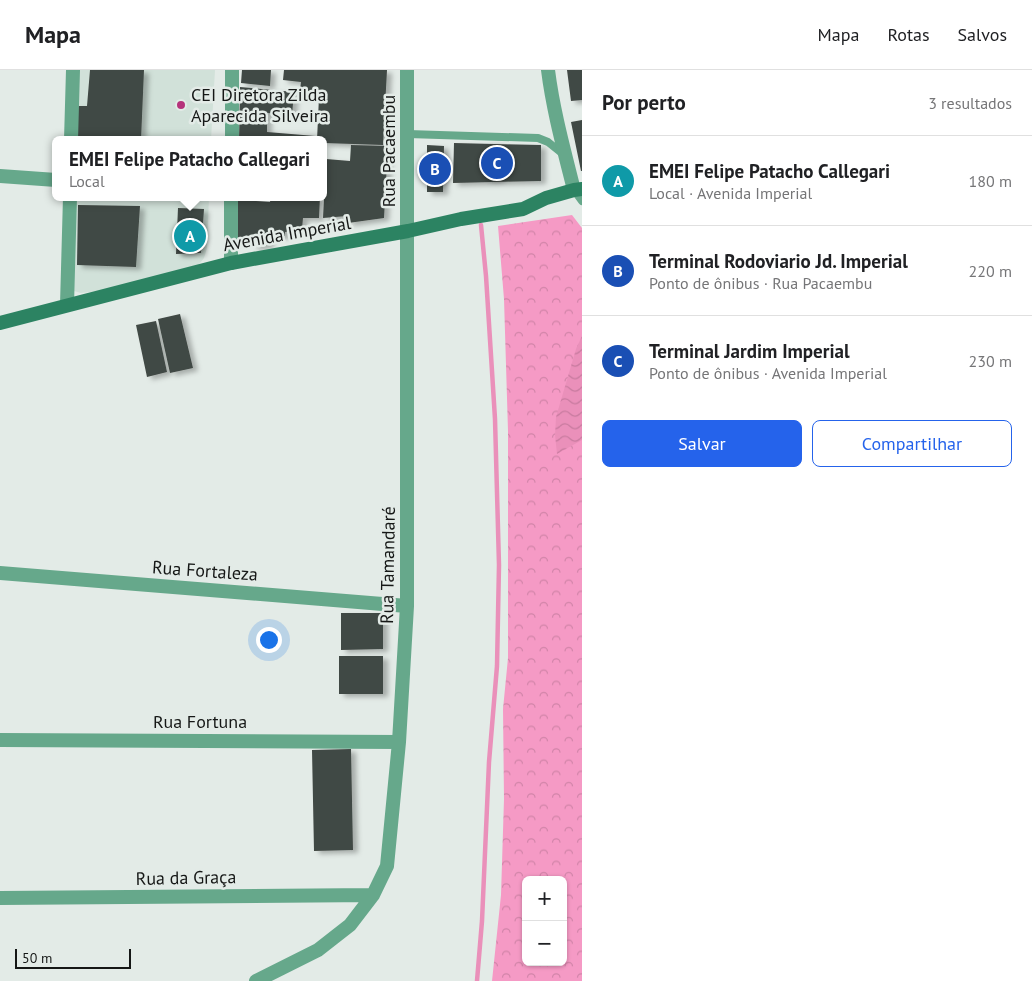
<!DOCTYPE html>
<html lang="pt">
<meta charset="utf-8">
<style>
body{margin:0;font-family:"PT Sans",sans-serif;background:#f6f6f6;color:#202124}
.controls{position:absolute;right:15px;bottom:15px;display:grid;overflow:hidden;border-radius:8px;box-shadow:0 1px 4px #0004}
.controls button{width:45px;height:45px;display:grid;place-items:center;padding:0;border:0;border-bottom:1px solid #e0e0e0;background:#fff;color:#202124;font:25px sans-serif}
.scale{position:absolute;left:15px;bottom:12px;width:116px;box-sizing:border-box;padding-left:5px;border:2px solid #151716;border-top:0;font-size:14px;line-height:18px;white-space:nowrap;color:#151716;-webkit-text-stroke:4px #e3ebe7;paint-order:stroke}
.you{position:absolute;left:268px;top:569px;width:18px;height:18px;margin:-12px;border:4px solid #fff;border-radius:50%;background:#1a73e8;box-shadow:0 0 0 8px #1a73e833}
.badge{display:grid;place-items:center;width:32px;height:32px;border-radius:50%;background:#2563eb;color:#fff;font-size:16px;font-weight:700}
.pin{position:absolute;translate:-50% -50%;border:2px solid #fff;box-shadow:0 1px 5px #0006}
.popup{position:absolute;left:52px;top:66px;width:275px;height:65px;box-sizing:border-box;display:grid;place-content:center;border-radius:8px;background:#fff;filter:drop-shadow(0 1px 4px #0005);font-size:16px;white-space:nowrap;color:#757577}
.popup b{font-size:19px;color:#202124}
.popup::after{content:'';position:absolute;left:50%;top:100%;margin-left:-10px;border:10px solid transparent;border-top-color:#fff}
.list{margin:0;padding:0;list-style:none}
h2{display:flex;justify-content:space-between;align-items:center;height:65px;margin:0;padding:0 20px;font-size:21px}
h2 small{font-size:16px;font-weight:400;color:#757577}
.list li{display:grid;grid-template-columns:32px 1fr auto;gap:15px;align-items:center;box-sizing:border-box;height:90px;padding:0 20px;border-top:1px solid #e0e0e0}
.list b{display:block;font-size:19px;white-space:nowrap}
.list p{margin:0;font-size:16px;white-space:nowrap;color:#757577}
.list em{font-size:16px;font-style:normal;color:#757577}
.actions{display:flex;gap:10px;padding:15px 20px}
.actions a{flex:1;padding:11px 0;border:1px solid #2563eb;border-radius:8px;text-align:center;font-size:18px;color:#2563eb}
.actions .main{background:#2563eb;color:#fff}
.map{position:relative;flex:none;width:582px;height:911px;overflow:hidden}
header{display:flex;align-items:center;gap:30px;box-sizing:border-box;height:70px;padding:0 25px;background:#fff;border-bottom:1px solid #e0e0e0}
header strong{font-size:24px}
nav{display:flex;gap:28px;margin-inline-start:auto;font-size:18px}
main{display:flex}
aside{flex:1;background:#fff}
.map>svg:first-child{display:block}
</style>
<header>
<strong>Mapa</strong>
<nav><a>Mapa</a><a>Rotas</a><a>Salvos</a></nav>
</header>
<main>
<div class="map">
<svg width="582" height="911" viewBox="0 0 582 911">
<defs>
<pattern id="forest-crowns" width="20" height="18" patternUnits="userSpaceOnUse" patternTransform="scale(1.25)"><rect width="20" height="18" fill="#f59ac5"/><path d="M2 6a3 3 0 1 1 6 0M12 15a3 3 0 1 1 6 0" fill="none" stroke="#d184a8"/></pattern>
<pattern id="water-waves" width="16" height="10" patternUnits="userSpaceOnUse" patternTransform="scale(1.25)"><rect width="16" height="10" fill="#ea90ba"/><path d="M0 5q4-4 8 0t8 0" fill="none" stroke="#c87b9f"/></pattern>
<filter id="shadow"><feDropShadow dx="5" dy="3" stdDeviation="2.5" flood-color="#0004"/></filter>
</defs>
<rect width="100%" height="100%" fill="#e3ebe7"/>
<path fill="#d1e1d9" d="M76 0H215L211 70H74Z
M72 127H209L207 178 204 188 196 198 99 221 81 223 74 221Z"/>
<path fill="url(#forest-crowns)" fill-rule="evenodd" d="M572 145 582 158V911H492L501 825 504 729 503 639 508 588V361L504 229 498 156ZM526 810H563V892H526Z"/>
<path fill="url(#water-waves)" d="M582 266V370L557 384 555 365 556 347 576 279Z"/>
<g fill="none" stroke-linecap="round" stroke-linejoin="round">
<path stroke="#ea90ba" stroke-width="4.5" d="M477 911 482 851 489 692 497 596 499 495 495 349 486 206 481 155"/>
</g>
<path fill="#414844" filter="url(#shadow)" d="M90 0H144L141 70H74L76 36H87Z
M242 0H271L270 16 241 13Z
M284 0H387L383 75 324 73V70H317L319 27V22L300 20 301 12 283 10Z
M567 0H582V30L571 31Z
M240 17 294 22 292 45 267 43V62L315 66V70H239Z
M582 50V101H581L571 52Z
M454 73 541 75V111L453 113Z
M351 75 388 76 384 148 348 153 347 146 323 148 326 89 350 91Z
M427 75 444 76 443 122H427Z
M236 127H256V131L270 132 271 127H320L319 148H303L302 159 285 162V166H269V175L253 177V168H235Z
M78 135 140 136 136 197 77 195Z
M178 138 204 139 201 183 176 184Z
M180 244 193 298 170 303 158 249Z
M156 251 167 302 147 307 136 255Z
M341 543H383V579L341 580Z
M339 586H383V624H339Z
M351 679 353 780 314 781 312 680Z"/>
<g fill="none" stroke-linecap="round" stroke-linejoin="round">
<path stroke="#66a88b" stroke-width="8" d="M408 64 538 68 548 72 563 84
M574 120 582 131"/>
<path stroke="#66a88b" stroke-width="14" d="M548 0C553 40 564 80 574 120
M71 70 73 0
M232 70V0
M0 106 56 110
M231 193V127
M67 235 70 127
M0 503 407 536
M0 670 399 672
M0 828 373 825
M256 911 318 880 350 855 373 825 387 796 399 672 407 536V0"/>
<path stroke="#2c8362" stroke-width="14" d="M0 253 231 193 408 161 461 149 523 139 546 128 574 120 582 119"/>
</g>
<circle fill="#b5337b" stroke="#e3ebe7" stroke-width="2" cx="181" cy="35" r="5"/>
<g text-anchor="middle" stroke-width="5" stroke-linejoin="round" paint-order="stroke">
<g font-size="18" fill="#151716" stroke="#e3ebe7" text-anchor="start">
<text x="191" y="31">CEI Diretora Zilda<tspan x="191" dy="21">Aparecida Silveira</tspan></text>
</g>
<g font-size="18" fill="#151716" stroke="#e3ebe7">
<text transform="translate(389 81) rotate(-90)" y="6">Rua Pacaembu</text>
<text transform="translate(287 164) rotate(-10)" y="6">Avenida Imperial</text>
<text transform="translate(388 495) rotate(-89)" y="6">Rua Tamandaré</text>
<text transform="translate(205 501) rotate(4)" y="6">Rua Fortaleza</text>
<text x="200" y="658">Rua Fortuna</text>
<text transform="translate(186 808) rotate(-1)" y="6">Rua da Graça</text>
</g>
</g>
</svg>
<div class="controls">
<button>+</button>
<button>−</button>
</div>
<div class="scale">50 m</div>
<div class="you"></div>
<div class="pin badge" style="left:190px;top:166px;background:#0f9aa8">A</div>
<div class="popup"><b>EMEI Felipe Patacho Callegari</b>Local</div>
<div class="pin badge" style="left:435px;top:99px;background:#1a4fb4">B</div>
<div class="pin badge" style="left:497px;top:93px;background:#1a4fb4">C</div>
</div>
<aside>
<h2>Por perto<small>3 resultados</small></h2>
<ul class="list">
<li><span class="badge" style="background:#0f9aa8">A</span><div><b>EMEI Felipe Patacho Callegari</b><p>Local · Avenida Imperial</p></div><em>180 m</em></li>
<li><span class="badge" style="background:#1a4fb4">B</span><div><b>Terminal Rodoviario Jd. Imperial</b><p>Ponto de ônibus · Rua Pacaembu</p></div><em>220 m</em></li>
<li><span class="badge" style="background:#1a4fb4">C</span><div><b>Terminal Jardim Imperial</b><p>Ponto de ônibus · Avenida Imperial</p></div><em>230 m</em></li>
</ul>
<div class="actions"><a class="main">Salvar</a><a>Compartilhar</a></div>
</aside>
</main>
